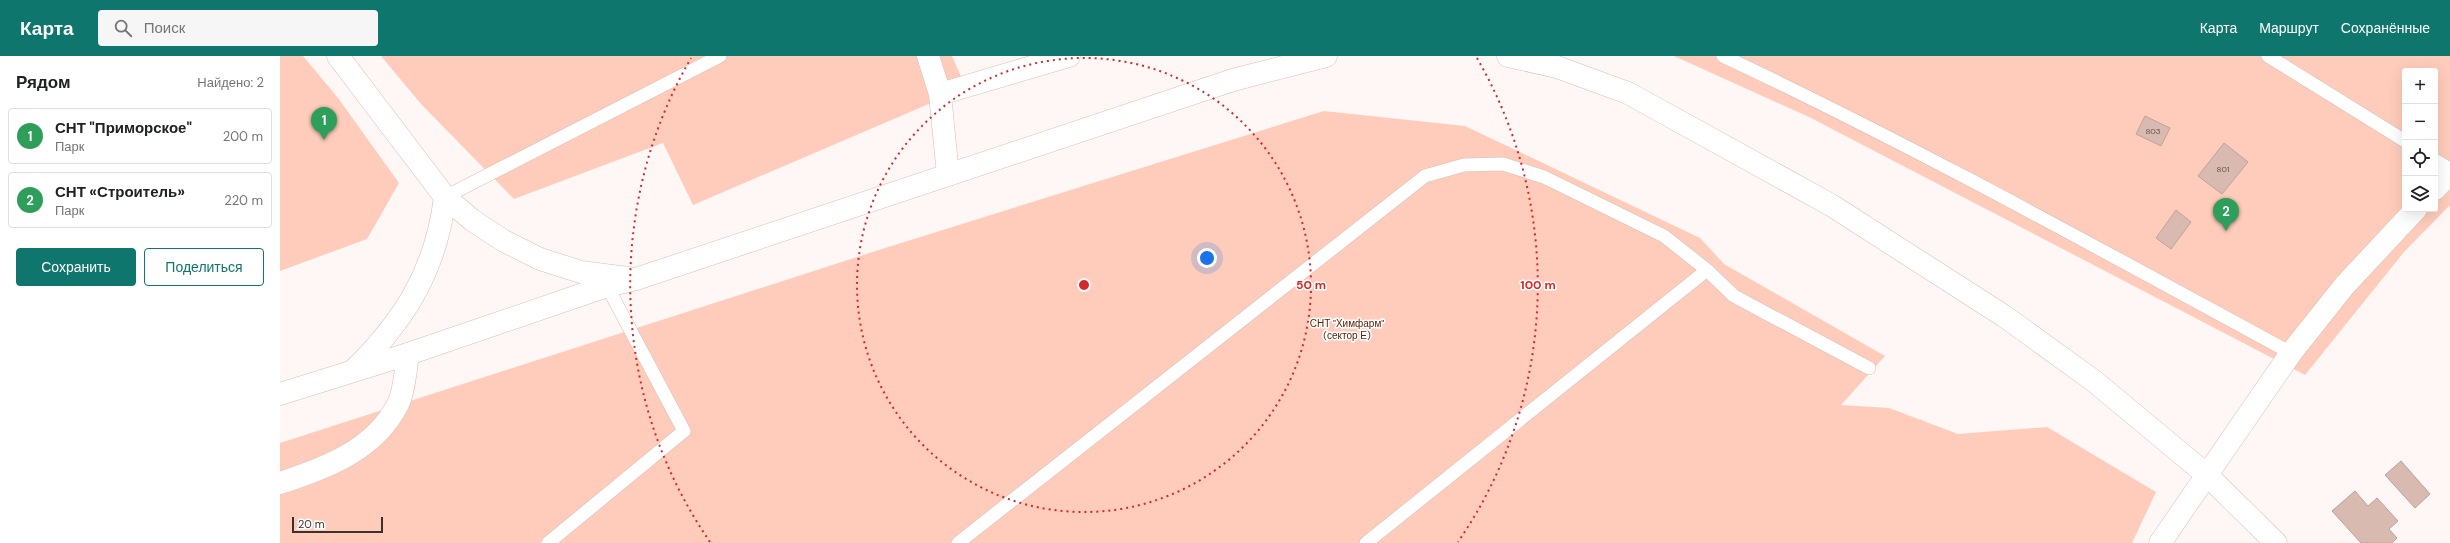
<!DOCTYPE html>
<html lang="ru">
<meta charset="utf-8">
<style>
body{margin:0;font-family:"DM Sans",sans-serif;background:#f6f6f6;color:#202124}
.controls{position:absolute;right:12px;top:12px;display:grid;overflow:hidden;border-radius:4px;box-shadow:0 4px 16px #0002}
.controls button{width:36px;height:36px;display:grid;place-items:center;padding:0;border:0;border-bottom:1px solid #e0e0e0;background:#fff;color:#202124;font:20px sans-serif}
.scale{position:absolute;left:12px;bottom:10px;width:91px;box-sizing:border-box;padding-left:4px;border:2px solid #3d312d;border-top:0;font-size:11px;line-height:14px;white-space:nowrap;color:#3d312d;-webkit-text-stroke:3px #fff;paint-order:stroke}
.you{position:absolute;left:927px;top:202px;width:14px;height:14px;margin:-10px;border:3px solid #fff;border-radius:50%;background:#1a73e8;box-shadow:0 0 0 6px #1a73e833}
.badge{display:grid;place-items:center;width:26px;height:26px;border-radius:50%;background:#0f766e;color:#fff;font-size:13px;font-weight:700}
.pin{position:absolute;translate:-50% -33px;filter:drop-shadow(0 1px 2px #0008)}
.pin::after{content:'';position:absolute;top:21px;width:14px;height:12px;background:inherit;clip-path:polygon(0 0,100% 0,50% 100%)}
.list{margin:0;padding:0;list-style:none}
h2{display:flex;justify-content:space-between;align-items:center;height:52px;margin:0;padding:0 16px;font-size:17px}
h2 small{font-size:13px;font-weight:400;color:#757577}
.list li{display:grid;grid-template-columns:26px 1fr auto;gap:12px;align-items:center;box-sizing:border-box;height:56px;margin:0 8px 8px;padding:0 8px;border:1px solid #e0e0e0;border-radius:4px}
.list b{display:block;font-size:15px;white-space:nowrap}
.list p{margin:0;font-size:13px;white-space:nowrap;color:#757577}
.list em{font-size:13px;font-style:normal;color:#757577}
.actions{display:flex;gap:8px;padding:12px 16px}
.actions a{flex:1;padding:9px 0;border:1px solid #0f766e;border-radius:4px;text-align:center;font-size:14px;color:#0f766e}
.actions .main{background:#0f766e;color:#fff}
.icon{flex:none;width:22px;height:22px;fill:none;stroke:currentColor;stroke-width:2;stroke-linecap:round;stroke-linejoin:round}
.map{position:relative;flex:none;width:2170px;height:487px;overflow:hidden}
header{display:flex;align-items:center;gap:24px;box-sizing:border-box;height:56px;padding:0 20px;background:#0f766e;color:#fff}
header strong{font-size:19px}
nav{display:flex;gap:22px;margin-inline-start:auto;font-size:14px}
.search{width:280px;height:36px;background:#f6f6f6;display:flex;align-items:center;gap:10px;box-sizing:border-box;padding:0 14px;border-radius:4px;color:#757577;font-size:15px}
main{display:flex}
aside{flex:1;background:#fff}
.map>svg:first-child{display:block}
</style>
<header>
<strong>Карта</strong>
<div class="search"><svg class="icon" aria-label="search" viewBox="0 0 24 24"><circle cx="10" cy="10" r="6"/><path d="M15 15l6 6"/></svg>Поиск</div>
<nav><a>Карта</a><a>Маршрут</a><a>Сохранённые</a></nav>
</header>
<main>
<aside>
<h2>Рядом<small>Найдено: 2</small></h2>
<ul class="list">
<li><span class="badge" style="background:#2e9e5b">1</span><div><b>СНТ &quot;Приморское&quot;</b><p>Парк</p></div><em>200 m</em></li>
<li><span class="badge" style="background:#2e9e5b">2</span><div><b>СНТ «Строитель»</b><p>Парк</p></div><em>220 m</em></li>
</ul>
<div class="actions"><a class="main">Сохранить</a><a>Поделиться</a></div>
</aside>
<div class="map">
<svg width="2170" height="487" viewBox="0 0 2170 487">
<rect width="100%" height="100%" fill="#fef7f5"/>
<path fill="#fcb" fill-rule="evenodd" d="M0 0H23L58 42 119 127 87 183 0 215Z
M101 0H672L686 32 413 149 383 87 234 143 141 48Z
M1394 0H2170V149L2124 196 2025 319 1529 61ZM2125 15H2155V153H2125Z
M1044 55 1185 70 1420 182 1444 208 1605 300 1561 349 1609 352 1678 378 1767 371 1876 436 1852 487H0V387L605 192Z"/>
<path fill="#d8bab0" stroke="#bfa298" d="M1865 60 1890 72 1881 90 1856 78Z
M1944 87 1968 106 1942 138 1918 120Z
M1896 154 1911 166 1891 193 1876 182Z
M2121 405 2150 438 2135 452 2105 419Z
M2075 435 2088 450 2097 442 2118 465 2109 473 2117 482 2112 487H2081L2052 455Z"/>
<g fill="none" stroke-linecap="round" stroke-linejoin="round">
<g stroke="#dbbdb3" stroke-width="14">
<path id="service" d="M1443 0C1636 91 1823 195 2011 297
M1988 0 2125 85
M2155 104 2170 113
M165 141 440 0
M268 487 404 375 327 230
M678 487 1145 120 1184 109 1223 108 1264 121 1384 180 1427 214 1454 240 1589 312
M1086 487 1427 214"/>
</g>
<g stroke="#dbbdb3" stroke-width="23">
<path id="minor" d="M58 0 165 141 192 164 224 185 260 203 301 216 355 223
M648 0 660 38 668 119
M660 38 789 0
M2155 133 2170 117
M73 315C125 264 156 214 165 141
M0 427C46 412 95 394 118 348 124 337 126 312 128 298
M1880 487 2011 297 2065 229 2136 153"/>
</g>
<g stroke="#dbbdb3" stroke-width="23">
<path id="secondary" d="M1228 0 1277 11 1348 37 1551 149 1724 260 1814 325 1927 419 1996 487
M0 338 128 298 327 230 356 223 953 24 1046 0"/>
</g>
<use href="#service" stroke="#fff" stroke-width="13"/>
<use href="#minor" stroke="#fff" stroke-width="22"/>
<use href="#secondary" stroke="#fff" stroke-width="22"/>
</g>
<g fill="none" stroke="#d62828" stroke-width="2" stroke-dasharray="2 4">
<circle cx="804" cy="229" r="227"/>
<path d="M430 486A454 454 0 0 1 411 2M1197 2A454 454 0 0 1 1178 486"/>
</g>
<g text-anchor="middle" stroke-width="3" stroke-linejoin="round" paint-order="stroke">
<g font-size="8" fill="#64534e">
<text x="1873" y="78">803</text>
<text x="1943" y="116">801</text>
</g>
<g font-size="10" fill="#5b2007" stroke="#fff">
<text x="1067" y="271">СНТ "Химфарм"<tspan x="1067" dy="12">(сектор Е)</tspan></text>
</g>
</g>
<circle cx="804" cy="229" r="6" fill="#d62828" stroke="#fff" stroke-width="2"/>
<g font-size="12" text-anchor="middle" font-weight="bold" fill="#d62828" stroke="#fff" stroke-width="3" stroke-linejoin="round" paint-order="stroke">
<text x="1031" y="233">50 m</text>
<text x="1258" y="233">100 m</text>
</g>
</svg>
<div class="controls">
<button>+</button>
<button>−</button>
<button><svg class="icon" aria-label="locate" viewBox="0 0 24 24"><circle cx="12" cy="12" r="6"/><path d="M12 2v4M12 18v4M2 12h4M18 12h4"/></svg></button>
<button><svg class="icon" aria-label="layers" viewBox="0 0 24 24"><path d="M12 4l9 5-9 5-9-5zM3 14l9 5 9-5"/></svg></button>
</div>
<div class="scale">20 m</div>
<div class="you"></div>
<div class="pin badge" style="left:44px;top:84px;background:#2e9e5b">1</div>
<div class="pin badge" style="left:1946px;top:175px;background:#2e9e5b">2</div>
</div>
</main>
